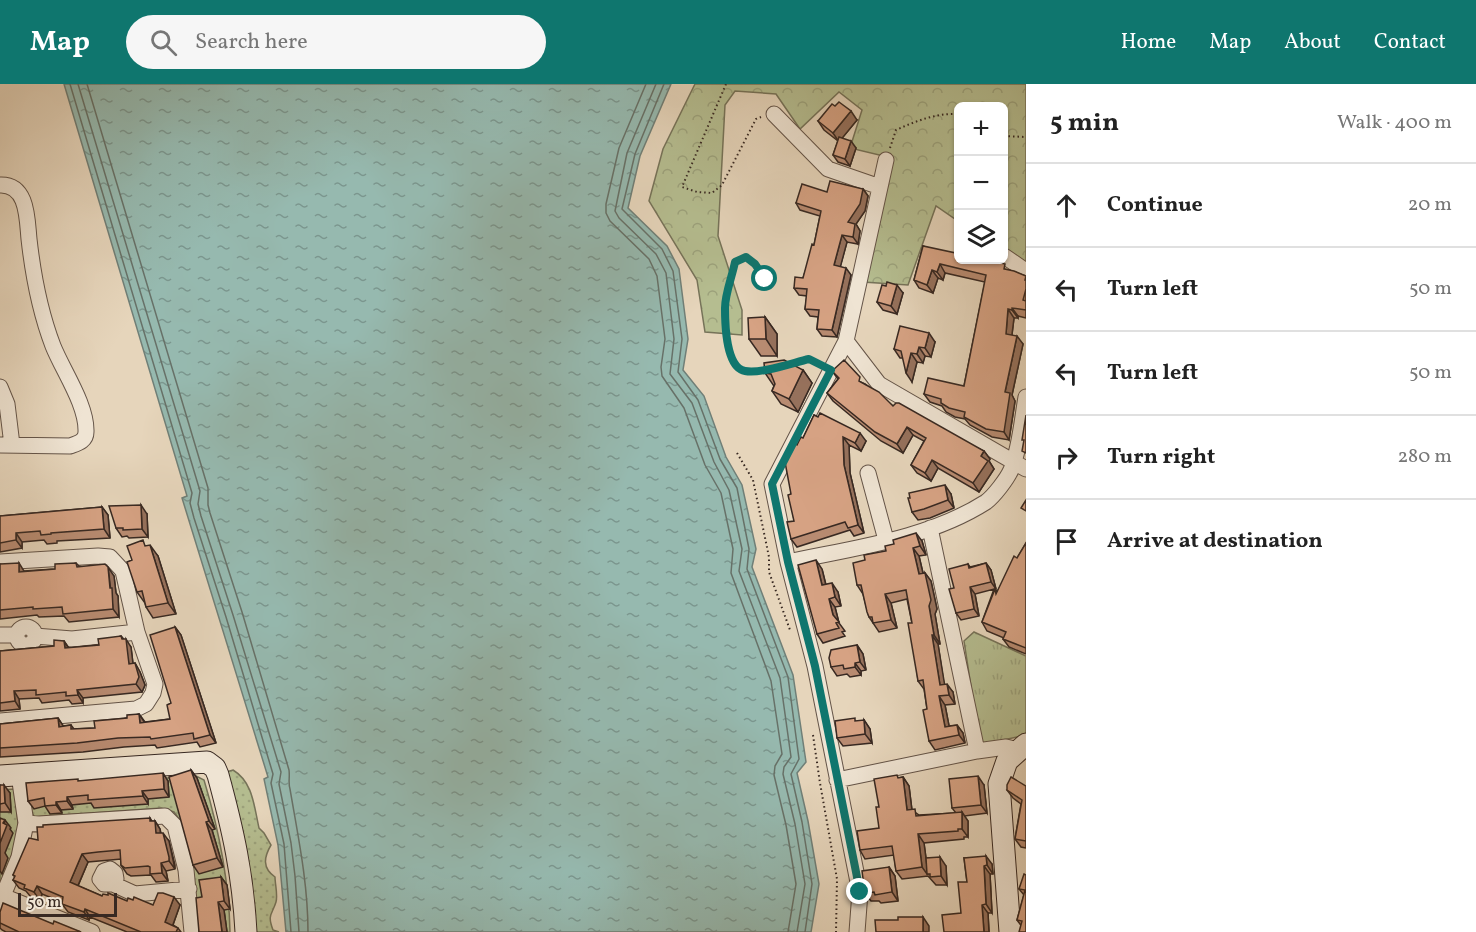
<!DOCTYPE html>
<meta charset="utf-8">
<style>
body{margin:0;font-family:Vollkorn,serif;background:#f6f6f6;color:#222}
.controls{position:absolute;right:18px;top:18px;display:grid;overflow:hidden;border-radius:9px;box-shadow:0 2px 4px #0004}
.controls button{width:54px;height:54px;display:grid;place-items:center;padding:0;border:0;border-bottom:2px solid #e0e0e0;background:#fff;color:#222;font:30px sans-serif}
.scale{position:absolute;left:18px;bottom:15px;width:99px;box-sizing:border-box;padding-left:6px;border:3px solid #382922;border-top:0;font-size:16px;line-height:21px;white-space:nowrap;color:#382922;-webkit-text-stroke:4px #efe4d3;paint-order:stroke}
.stop{position:absolute;width:18px;height:18px;margin:-14px;border:4px solid #0f766e;border-radius:50%;background:#fff}
.stop.end{background:#0f766e;border-color:#fff;box-shadow:0 2px 6px #0008}
.list{margin:0;padding:0;list-style:none}
h2{display:flex;justify-content:space-between;align-items:center;height:78px;margin:0;padding:0 24px;font-size:26px}
h2 small{font-size:20px;font-weight:400;color:#767676}
.list li{display:grid;grid-template-columns:39px 1fr auto;gap:18px;align-items:center;box-sizing:border-box;height:84px;padding:0 24px;border-top:2px solid #e0e0e0}
.list b{display:block;font-size:22px;white-space:nowrap}
.list em{font-size:20px;font-style:normal;color:#767676}
.icon{flex:none;width:33px;height:33px;fill:none;stroke:currentColor;stroke-width:2;stroke-linecap:round;stroke-linejoin:round}
.map{position:relative;flex:none;width:1026px;height:848px;overflow:hidden}
header{display:flex;align-items:center;gap:36px;box-sizing:border-box;height:84px;padding:0 30px;background:#0f766e;color:#fff}
header strong{font-size:28px}
nav{display:flex;gap:33px;margin-inline-start:auto;font-size:21px}
.search{width:420px;height:54px;background:#f6f6f6;display:flex;align-items:center;gap:15px;box-sizing:border-box;padding:0 21px;border-radius:33px;color:#767676;font-size:22px}
main{display:flex}
aside{flex:1;background:#fff}
.map>svg:first-child{display:block}
</style>
<header>
<strong>Map</strong>
<div class="search"><svg class="icon" aria-label="search" viewBox="0 0 24 24"><circle cx="10" cy="10" r="6"/><path d="M15 15l6 6"/></svg>Search here</div>
<nav><a>Home</a><a>Map</a><a>About</a><a>Contact</a></nav>
</header>
<main>
<div class="map">
<svg width="1026" height="848" viewBox="0 0 1026 848">
<defs>
<pattern id="grass-dots" width="8" height="8" patternUnits="userSpaceOnUse" patternTransform="scale(1.5)"><rect width="8" height="8" fill="#b5bd90"/><path d="M2 2h.1M6 6h.1" fill="none" stroke="#9ca27c" stroke-width="1.8" stroke-linecap="round"/></pattern>
<pattern id="forest-crowns" width="20" height="18" patternUnits="userSpaceOnUse" patternTransform="scale(1.5)"><rect width="20" height="18" fill="#b5bd90"/><path d="M2 6a3 3 0 1 1 6 0M12 15a3 3 0 1 1 6 0" fill="none" stroke="#9ca27c"/></pattern>
<pattern id="park-tufts" width="24" height="20" patternUnits="userSpaceOnUse" patternTransform="scale(1.5)"><rect width="24" height="20" fill="#b5bd90"/><path d="M3 7l-1-3M5 7V3M7 7l1-3M15 17l-1-3M17 17v-4M19 17l1-3" fill="none" stroke="#9ca27c"/></pattern>
<pattern id="water-ripples" width="26" height="14" patternUnits="userSpaceOnUse" patternTransform="scale(1.5)"><rect width="26" height="14" fill="#96b9af"/><path d="M2 4q2-2 4 0t4 0M15 11q2-2 4 0t4 0" fill="none" stroke="#7b968e"/></pattern>
</defs>
<rect width="100%" height="100%" fill="#e6d5bb"/>
<filter id="stains"><feTurbulence type="fractalNoise" baseFrequency=".00333" numOctaves="4"/><feColorMatrix values="0 0 0 0 .2 0 0 0 0 .09 0 0 0 0 .02 0 0 0 .5 -.17"/></filter>
<radialGradient id="worn" r=".72"><stop offset=".6" stop-color="#630" stop-opacity="0"/><stop offset="1" stop-color="#630" stop-opacity=".3"/></radialGradient>
<path fill="url(#grass-dots)" stroke="#767359" stroke-width="1.5" d="M233 686C253 698 254 722 259 744L264 749 271 761C264 773 262 784 275 793 275 800 278 811 276 818 272 831 267 830 273 846L279 848H253L226 688Z
M196 692 204 696C219 746 229 796 230 848H199L194 795 180 736 174 728 161 724 35 733 29 726 26 704Z
M14 705 19 747 16 761 0 801V706Z"/>
<path fill="url(#forest-crowns)" stroke="#767359" stroke-width="1.5" d="M695 0H1026V179L1004 166V22H958V137L936 122 908 201 863 198 892 74 850 64 862 26 839 8 800 45 776 10 735 7 725 21 718 152 742 226V251L705 248 697 196 649 117 663 65Z"/>
<path fill="url(#park-tufts)" stroke="#767359" stroke-width="1.5" d="M974 548 1026 572V651L980 661 964 557Z"/>
<path fill="url(#water-ripples)" stroke="#707f77" stroke-width="1.5" d="M64 0H671L640 72 628 124 667 162 679 185 688 255 683 286 704 312 726 373 742 401 756 465 752 483 793 591 806 678 797 689 808 737 819 800 811 848H286L278 761 264 695 268 693 182 414 187 412Z"/>
<g fill="none" stroke-linecap="round" stroke-linejoin="round">
<path stroke="#677168" stroke-width="1.5" d="M70 0 192 409 190 419 194 434 226 533 273 690 271 699 284 760 291 848
M78 0 200 407 198 420 201 432 233 531 281 688 279 700 291 759 295 792 299 848
M87 0 208 404V421L210 429 242 528 289 686C290 693 288 699 290 705 298 752 308 799 308 848
M646 0 619 64 606 120V129L610 137 649 175 657 192 665 255 661 283 662 292 684 324 705 381 721 409 733 465 731 489 771 597 782 670 775 682 774 691 786 741 796 800 788 848
M656 0 627 69 615 127 619 134 656 170 666 189 674 255 670 290 692 319 714 378 729 406 742 465 739 487 780 594 791 673 784 683 783 690 795 740 805 800 797 848
M664 0 635 70 622 125 662 165 673 187 682 255 678 288 698 316 720 375 737 404 749 465 747 485 788 593 799 675 791 690 802 738 812 800 805 848"/>
<g stroke="#645448" stroke-width="17">
<path id="street" d="M774 30 828 85 880 103
M0 101C28 100 27 135 29 155 33 191 40 228 53 262 63 287 87 321 86 348 86 357 78 359 70 362L0 361
M1004 172 1026 187
M846 257 879 300 1026 385
M0 303 7 320 12 361
M868 389 886 456
M930 444 977 667
M0 478 98 472 110 473 123 487 137 548 155 600 153 609 146 620 136 625 0 637
M788 478C853 464 928 455 986 418 994 412 1007 395 1011 386 1020 364 1022 336 1026 313
M17 552a9 9 0 1 1 18 0a9 9 0 1 1-18 0Z
M0 551H17
M35 552 72 555 137 548
M837 696 977 667 1006 663 1018 666
M26 739 39 740 165 732 175 742 186 786 192 848
M113 800 116 795 115 789 110 785 104 787 100 795 104 800H113L135 810 189 805
M0 811 92 848
M0 819 19 773 26 739 19 691
M857 848 860 808 815 582 788 478 772 400 846 257 886 76"/>
</g>
<g stroke="#382922" stroke-width="23">
<path id="secondary" d="M0 692 207 678 215 684 218 691C233 746 243 791 246 848
M1010 848 999 700 1007 677 1026 660"/>
</g>
<path stroke="#382922" stroke-width="2" stroke-dasharray="1.5 3" stroke-linecap="butt" d="M726 0 682 103 697 108 712 109 722 101 756 35 761 33
M1004 52 1026 53
M890 64 896 46C916 37 936 29 958 30
M765 195 755 180 746 173 735 178 725 223 730 273 736 283 742 287 752 288 766 285
M789 279 809 275 818 279
M737 369 753 396 769 473V488L790 546
M813 651 820 699 837 795 836 848"/>
<use href="#street" stroke="#efe4d3" stroke-width="15"/>
<use href="#secondary" stroke="#efe4d3" stroke-width="21"/>
</g>
<path fill="#b88b71" stroke="#382922" stroke-width="1.5" d="M857 36 842 54 856 64 850 82 838 78 833 71 838 57 824 46 818 37Z
M863 105 868 112 865 127 856 140 860 147 858 160 847 158 840 183 851 191 837 253 822 252 817 245 818 233 810 232 805 225 807 212 799 211 794 204 803 194 814 161 820 132 800 126 796 119 827 108Z
M923 162 958 176 1009 186 1026 192V234L1018 232V234H1014L1012 251 1023 260 1012 311 1015 317 1009 356 992 353 970 341 965 335 955 333 946 328 942 322 930 318 924 310 964 302 985 198 945 189 943 196 938 194 933 209 919 204 914 196Z
M903 209 897 230 883 226 877 218Z
M765 233 777 250V272H761L749 255Z
M935 258 931 273 925 272 923 279 917 278 912 298 903 274H900L894 265Z
M803 286 812 299 798 328 781 320 772 307 774 302 765 289Z
M832 287 865 300 893 322 984 367 990 375 989 377 994 385 979 408 938 384 931 397 917 389 911 381 924 357 913 351 903 369 881 357 833 317 827 309 838 295Z
M814 331 866 357 861 367 849 361 850 389 864 449 854 452 850 446 797 463 791 455 794 437 791 410 797 361 803 354Z
M951 410 954 424 930 434 918 436 912 428Z
M102 423 108 431 110 454 57 457V459L47 460 44 456 22 458V464L0 468V432Z
M147 430 148 453 129 454 127 452 122 453 116 444Z
M922 457 926 471 919 472 923 489H925L931 497 937 525 935 530 940 560H938L944 600 953 608 955 620 945 621 949 642 957 641 963 649 965 659 935 666 929 657 927 625 924 605 918 597 912 539 907 515 891 519 897 544 879 548 869 533 863 510 857 501 865 476 886 467Z
M1026 459V570L1009 563 1003 555 1004 554 987 547 982 538 994 505 975 510 979 532 961 536 956 529 954 504 968 480 970 483 986 479 991 486 996 505H995L997 508Z
M147 462 158 472 176 530 153 534 146 523 145 519 137 508 132 476Z
M76 479 79 482 114 492 116 509 118 512 119 533 69 538 64 532 39 533 37 531 0 535V480L24 487 55 485Z
M822 485 826 501 838 508 841 522 835 523 839 539 845 547 842 548 845 552 823 559 817 550Z
M175 543 181 551 216 659 200 663 197 658 157 664 155 661 124 663 83 668 0 673V640L58 634 63 642 71 641 74 645 95 644 139 630 145 638 170 635Z
M121 552 131 563 133 580 135 579 140 588 145 601 142 608 83 614V619L72 620 69 616 42 619 39 614 19 615 20 625 0 627V567L54 562 64 557 69 564 99 561Z
M857 561 863 570 866 586 861 587V591L850 593 847 590 837 592 831 583Z
M864 636 870 645 872 659 843 662 837 654Z
M191 686 197 694 215 745 212 746 223 783 199 790 193 781Z
M903 693 909 702 912 726 919 731 956 729 952 724 984 701 987 729 964 732 968 737V753H964V755L924 759 926 774 946 782 947 801H936L928 792 902 795 896 787 894 771 865 775 860 766 879 744V723L899 694Z
M80 697H168L169 713 148 715V720L94 724 91 719 72 721 73 725 61 726 62 729 50 730 45 722 34 725 28 717Z
M0 701 10 709 11 728H0Z
M1026 702V764L1021 763 1015 755 1021 720 1013 714 1007 706Z
M155 737 160 745 161 749 169 757 175 781V785L166 787 168 797 156 798 151 791 131 792 127 790 121 781V775L88 778 78 802 102 812 127 817 133 816 153 821H180L173 841 178 844 181 848H127L90 833 89 836 68 828 62 820V818L42 810 40 817 30 812 26 807 19 804 13 796 15 793 13 791 38 756Z
M964 774 992 780 993 790H990L992 829H988L989 848 961 829 967 798Z
M889 783 895 792 898 817 881 819 879 817H871L865 809Z
M1026 791V848L1017 836 1024 811 1019 805Z
M221 793 227 801 230 825 224 826 227 848H199L202 813Z
M0 828 53 840 81 848H6L2 846 0 844Z"/>
<path fill="#96715c" stroke="#382922" stroke-width="1.5" d="M851 27 857 36 839 58 833 49Z
M851 57 856 64 850 82 845 75Z
M863 105 868 112 865 127 856 140 860 147 858 160 853 153 848 138Z
M842 151 847 158 839 188 834 181Z
M940 180 945 189 943 196 937 188Z
M846 184 851 191 837 253 832 246Z
M932 186 938 194 933 209 927 201Z
M897 201 903 209 897 230 891 222Z
M1012 224 1018 232V234L1012 226Z
M1008 225 1014 234 1011 258 1006 250Z
M765 233 777 250V272L766 255Z
M929 249 935 258 931 273 925 264Z
M1017 252 1023 260 1012 311 1015 317 1009 356 1004 348 1005 308Z
M919 263 925 272 923 279 917 270Z
M911 269 917 278 912 298 906 289Z
M803 286 812 299 798 328 789 315Z
M907 343 913 351 903 369 897 360Z
M860 349 866 357 861 367 855 359Z
M843 353 849 361 850 389 864 449 858 441 844 381Z
M984 367 990 375 989 377 994 385 979 408 973 399 981 372Z
M932 376 938 384 931 397 925 389Z
M945 401 951 410 954 424 948 416Z
M141 421 147 430 148 453 142 445Z
M102 423 108 431 110 454 104 445Z
M16 449 22 458V464L16 456Z
M916 449 922 457 926 471 920 462Z
M150 461 158 472 176 530 168 519Z
M913 464 919 472 925 498 919 490Z
M816 476 822 485 828 510 822 501Z
M19 479 24 487 25 496 19 488Z
M986 479 991 486 996 505 991 498Z
M108 483 114 492 116 509 118 512 119 533 113 525Z
M925 489 931 497 937 525 935 530 940 560 934 551 929 522Z
M832 499 838 508 841 522 835 513Z
M970 503 975 510 979 532 974 525Z
M885 510 891 519 897 544 891 536Z
M829 515 835 523 839 539 833 531Z
M175 543 181 551 216 659 210 651Z
M932 551 938 560 946 609 940 601Z
M121 552 126 559V555L131 563 134 588 129 580Z
M64 557 69 565 65 564Z
M857 561 863 570 866 586 860 578Z
M135 579 140 588 145 601 142 608 136 600Z
M855 579 861 587V591L855 583Z
M947 600 953 608 955 620 949 611Z
M77 606 83 614V619L78 611Z
M14 607 19 615 20 625 15 617Z
M939 612 945 621 951 652 945 643Z
M139 630 145 639H140Z
M58 634 64 643H59Z
M864 636 870 645 872 659 865 650Z
M957 641 963 649 965 659 959 651Z
M191 686 197 694 215 745 209 737Z
M163 689 168 697 169 713 164 705Z
M978 692 984 701 987 729 981 721Z
M903 693 909 702 913 735 907 726Z
M4 701 10 709 11 728 5 719Z
M142 707 148 715V720L143 712Z
M67 713 72 721 73 725 67 717Z
M56 718 61 726 62 729 56 721Z
M962 728 968 737V753L962 745Z
M150 734 155 742V737L160 745 161 757 156 749 150 737Z
M5 736 11 744 10 745 13 749 5 769 8 774 2 790 0 787V759Z
M206 738 212 746 223 783 217 774Z
M163 749 169 757 175 785 169 777Z
M918 750 924 759 928 790H927L922 783Z
M82 770 88 778 76 806 70 798Z
M986 772 992 780 993 790 987 781Z
M940 773 946 782 947 801 941 792Z
M161 779 166 787 168 797 162 789Z
M984 782 990 790 992 829 986 820Z
M889 783 895 792 898 817 892 808Z
M221 793 227 801 230 825 224 817Z
M37 802 42 810 40 817 34 808Z
M174 813 180 821 171 846 165 838Z
M218 818 224 826 227 848H222Z
M982 821 988 829 989 848H984Z
M85 825 90 833 89 836 84 828Z
M923 833 929 842V848H923Z"/>
<path fill="#d6a283" stroke="#382922" stroke-width="1.5" d="M839 18 851 27 833 49 818 37 832 20 835 22Z
M839 53 851 57 845 75 833 71Z
M830 97 863 105 860 120 848 138 855 140 853 153 842 151 834 181 846 184 832 246 817 245 819 226 805 225 807 205 794 204 795 193 803 194 812 160 814 161 821 127 796 119 802 100 827 108Z
M958 157V176H989L1005 180 1004 185 1014 187 1026 192 1025 196H1026V205L1023 216 1026 217V226L1012 224V226L1008 225 1006 250 1017 252 1005 308 1010 309 1004 348 986 345 964 333 965 328 949 324 941 319V315L924 310 928 294 964 302 986 191 940 180 937 188 932 186 927 201 914 196 923 162 956 169Z
M887 198 897 201 891 222 877 218 882 201 886 202Z
M765 233 766 255H749L748 234Z
M900 242 929 249 925 264 919 263 917 270 911 269 906 289 901 267 894 265Z
M784 276 803 286 789 315 772 307 775 300 771 290 765 289 764 279Z
M844 276 860 293 859 297 879 308 893 322 896 319H899L984 367 981 372 988 377 973 399 932 376 925 389 911 381 926 354 907 343 897 360 875 348 827 309 839 294 832 287Z
M820 329 860 349 855 359 843 353 844 381 858 441 848 444 845 438 791 455 787 438 794 437 788 411 791 410 785 378 794 359 797 361 801 353 803 354 814 331 818 333Z
M1026 331V369L1022 367 1024 356H1022Z
M945 401 948 416 924 425 912 428 908 414H910L909 409Z
M1026 416V427L1021 424Z
M141 421 142 445 123 446V444H116L109 422Z
M102 423 104 445 51 449V450L41 451 40 447 16 449V456L0 459V432Z
M916 449 920 462 913 464 919 490 925 489 931 516 929 522 934 551H932L940 601 947 600 949 611 939 612 945 643 957 641 959 651 929 657 923 626 927 625 923 596 918 597 908 539H912L906 506 885 510 891 536 873 539 872 533H869L867 528 861 501H857L853 479 865 476 864 471 886 467 885 462 894 460 893 456Z
M143 456 145 462 150 461 168 519 146 523 142 507 137 508 127 478 132 476 127 462Z
M1026 459V564L1003 555 1006 548 982 538 995 505 996 510 1014 472 1017 474Z
M816 476 822 501 832 499 835 513 829 515 833 531 839 538 836 539 839 544 817 550 798 481Z
M19 479V488L55 485V480L76 479 77 483 105 480 108 483 110 504H112L113 525 63 530 62 523 33 525V523L0 526V480Z
M986 479 991 498 970 503 974 525 956 529 949 505 954 504 949 485 968 480 969 484Z
M175 543 210 651 194 655 193 649 151 655 150 653 118 654 77 659 0 664V640L58 634 59 643 71 641V645L95 644 94 637 127 634V631L139 630 140 639 170 635 167 621 171 619 150 551Z
M121 552 122 555H126L129 580 135 579 139 593 136 600 77 606 78 611 66 612V608L36 611V606L14 607 15 617 0 619V567L54 562V556L64 557 65 564 99 561 98 555Z
M857 561 860 578 855 579V583L844 585 843 581 831 583 829 574 831 566Z
M855 634V637L864 636 865 650 837 654 835 637Z
M191 686 209 737 206 738 217 774 193 781 169 693Z
M163 689 164 705 142 707 143 712 88 716V711L67 713V717L56 718V721L45 722 44 714 28 717 26 699 78 695V697Z
M897 691 898 694 903 693 907 726 915 725 916 732 962 728V745H958V747L918 750 922 783 896 787 892 762 860 766 857 747 879 744 876 723H879L874 695Z
M978 692 981 721 952 724 949 695Z
M1011 693 1026 702V757L1015 755 1022 716 1007 706V701Z
M0 701H4L5 719 0 720Z
M0 734 5 736 3 739 7 741 0 759Z
M150 734V737H155L156 749H163L169 773V777L161 779 162 789 150 790V783L148 782 125 784 121 781 120 766 98 768 82 770 70 798 102 812 103 810 108 811V809L127 817 128 814 133 816 134 813 153 821 158 809H163L174 813 165 838 178 844 176 848H141L85 825 84 828 62 820 63 813 37 802 34 808 24 804 25 801 13 796 15 792 13 791 29 754 38 756 37 743H43V741Z
M986 772 987 781 984 782 986 820 982 821 984 848H944L942 831 961 829 958 798H967L964 774Z
M940 773 941 792 930 793V790H927L926 774Z
M889 783 892 808 875 811 874 808 865 809 862 787Z
M1024 790 1026 791V848H1019L1022 837 1017 836 1025 806 1019 805Z
M221 793 224 817 218 818 222 848H199L196 814 202 813 199 796Z
M3 819 53 840 54 837 81 848H19L0 839V828Z
M898 833H923V848H876L875 836H898Z"/>
<g fill="none" stroke-linecap="round" stroke-linejoin="round">
<path stroke="#0f766e" stroke-width="8" d="M765 195 755 180 746 173 735 178C732 193 725 210 725 224 725 240 726 284 745 287 761 290 792 279 809 275L831 286 772 400 788 478 815 582 860 808"/>
</g>
<rect width="100%" height="100%" filter="url(#stains)"/>
<rect width="100%" height="100%" fill="url(#worn)"/>
</svg>
<div class="controls">
<button>+</button>
<button>−</button>
<button><svg class="icon" aria-label="layers" viewBox="0 0 24 24"><path d="M12 4l9 5-9 5-9-5zM3 14l9 5 9-5"/></svg></button>
</div>
<div class="scale">50 m</div>
<div class="stop" style="left:765px;top:195px"></div>
<div class="stop end" style="left:860px;top:808px"></div>
</div>
<aside>
<h2>5 min<small>Walk · 400 m</small></h2>
<ul class="list">
<li><svg class="icon" aria-label="ahead" viewBox="0 0 24 24"><path d="M12 20V5M6 11l6-6 6 6"/></svg><div><b>Continue</b></div><em>20 m</em></li>
<li><svg class="icon" aria-label="left" viewBox="0 0 24 24"><path d="M17 20v-9H6M10 6l-5 5 5 5"/></svg><div><b>Turn left</b></div><em>50 m</em></li>
<li><svg class="icon" aria-label="left" viewBox="0 0 24 24"><path d="M17 20v-9H6M10 6l-5 5 5 5"/></svg><div><b>Turn left</b></div><em>50 m</em></li>
<li><svg class="icon" aria-label="right" viewBox="0 0 24 24"><path d="M7 20v-9h11M14 6l5 5-5 5"/></svg><div><b>Turn right</b></div><em>280 m</em></li>
<li><svg class="icon" aria-label="arrive" viewBox="0 0 24 24"><path d="M6 21V4h12l-3 4 3 4H6"/></svg><div><b>Arrive at destination</b></div></li>
</ul>
</aside>
</main>
